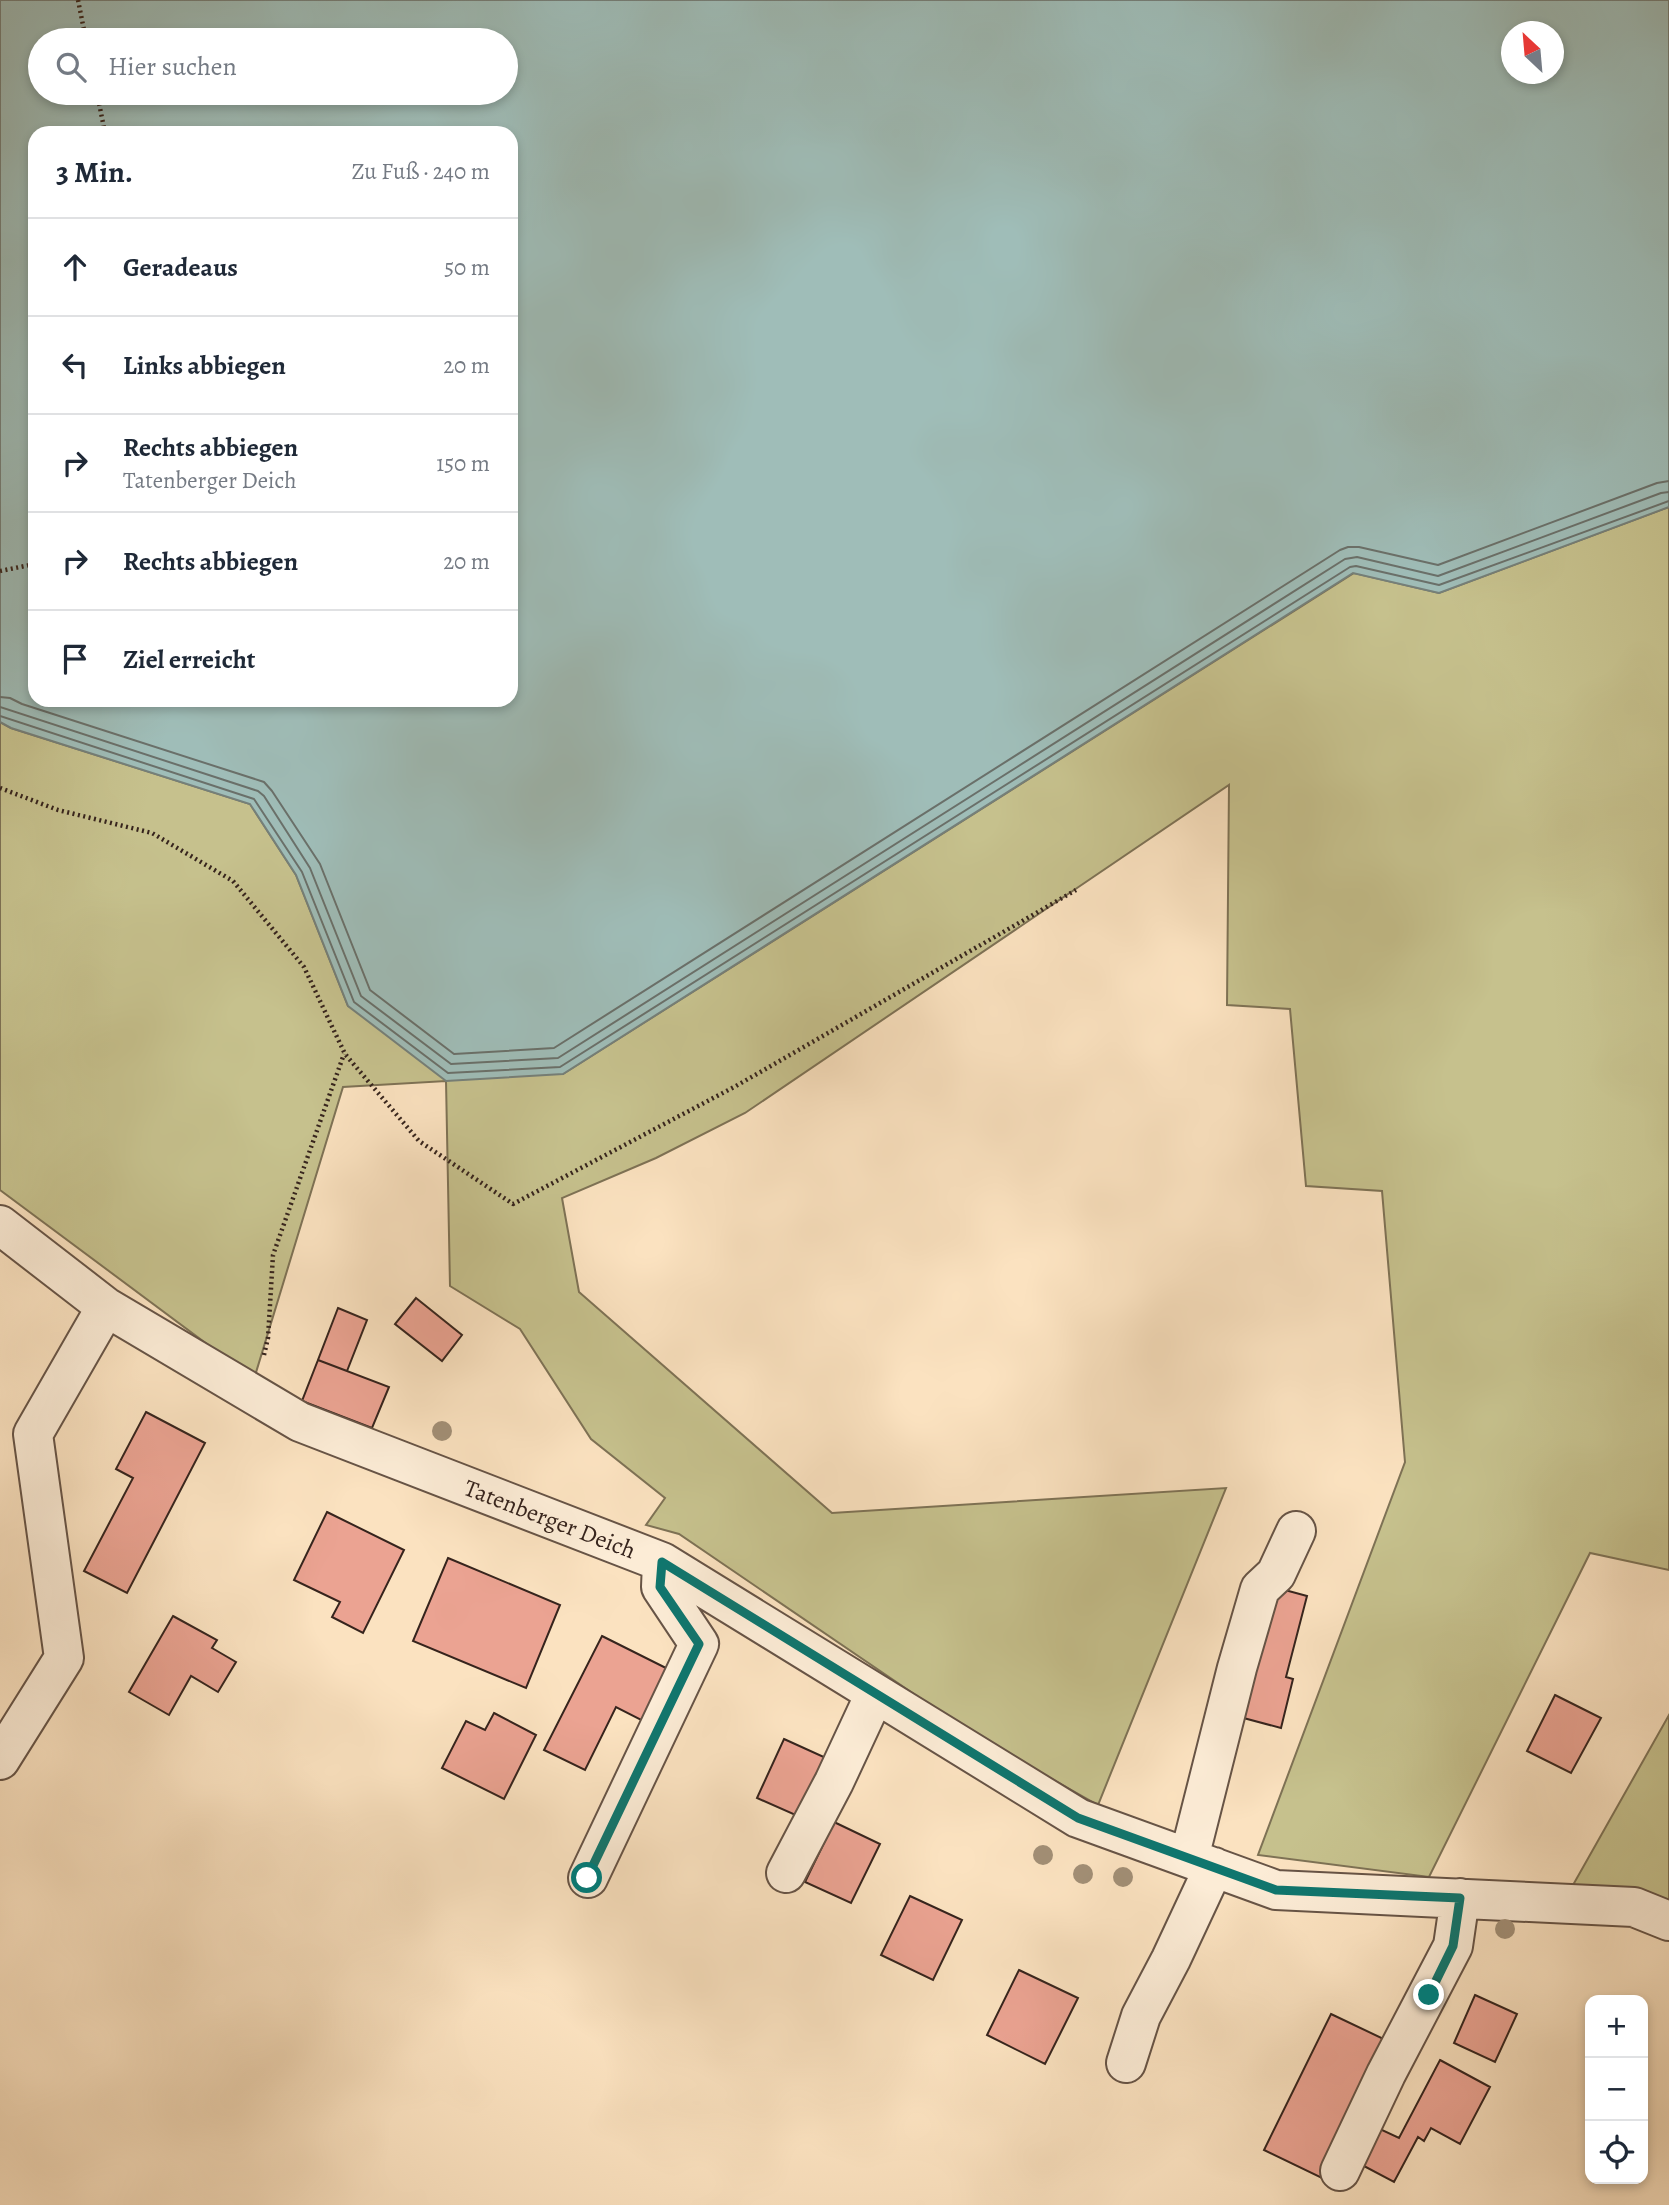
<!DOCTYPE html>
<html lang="de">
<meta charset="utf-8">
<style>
body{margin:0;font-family:Alegreya,serif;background:#f2f2f3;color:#1f2937}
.controls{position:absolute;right:21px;bottom:21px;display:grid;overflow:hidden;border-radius:14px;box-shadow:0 4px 10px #0003}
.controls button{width:63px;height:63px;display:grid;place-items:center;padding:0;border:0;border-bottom:2px solid #e0e1e3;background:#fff;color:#1f2937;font:35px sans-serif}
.compass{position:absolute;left:1501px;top:21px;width:63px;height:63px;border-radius:50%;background:#fff;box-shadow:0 4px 10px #0003;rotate:334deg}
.stop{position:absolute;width:21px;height:21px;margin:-16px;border:5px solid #0f766e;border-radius:50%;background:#fff}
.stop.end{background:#0f766e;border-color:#fff;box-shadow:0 2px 7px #0008}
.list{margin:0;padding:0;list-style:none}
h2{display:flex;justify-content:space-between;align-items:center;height:91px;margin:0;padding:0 28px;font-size:30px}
h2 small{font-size:23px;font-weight:400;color:#747a83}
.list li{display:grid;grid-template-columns:46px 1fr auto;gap:21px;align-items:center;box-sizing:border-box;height:98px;padding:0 28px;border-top:2px solid #e0e1e3}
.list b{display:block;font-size:26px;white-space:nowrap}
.list p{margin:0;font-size:23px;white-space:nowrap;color:#747a83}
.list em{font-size:23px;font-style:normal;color:#747a83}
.icon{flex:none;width:38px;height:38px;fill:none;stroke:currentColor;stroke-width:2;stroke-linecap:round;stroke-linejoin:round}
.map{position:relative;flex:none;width:1669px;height:2205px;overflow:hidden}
.search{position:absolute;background:#fff;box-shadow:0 4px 10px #0003;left:28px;top:28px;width:490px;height:77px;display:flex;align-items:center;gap:18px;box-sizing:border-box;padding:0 24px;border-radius:38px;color:#747a83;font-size:26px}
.panel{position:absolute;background:#fff;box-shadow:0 4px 10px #0003;left:28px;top:126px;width:490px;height:581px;border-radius:21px}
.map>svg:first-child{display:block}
</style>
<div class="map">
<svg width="1669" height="2205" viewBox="0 0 1669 2205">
<rect width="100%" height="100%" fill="#fbe2c0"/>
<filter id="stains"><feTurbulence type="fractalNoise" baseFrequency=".00286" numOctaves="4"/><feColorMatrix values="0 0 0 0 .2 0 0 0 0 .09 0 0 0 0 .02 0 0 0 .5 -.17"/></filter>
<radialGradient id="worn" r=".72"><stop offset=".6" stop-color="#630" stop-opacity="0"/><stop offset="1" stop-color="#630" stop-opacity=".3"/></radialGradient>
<path fill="#c6c18d" stroke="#7e7255" stroke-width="2" d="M1669 507V1570L1590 1553 1429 1877 1258 1855 1405 1462 1382 1191 1306 1186 1290 1009 1227 1005 1229 785 745 1113 656 1158 562 1198 579 1292 832 1513 1226 1488 1098 1805 977 1737 679 1534 646 1525 665 1498 591 1439 520 1329 450 1286 446 1081 343 1087 254 1379 0 1190V722L11 728 250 804 296 875 348 1006 563 1074 1354 573 1439 593Z
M1669 1715V1903L1573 1885Z"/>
<path fill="#9fbdb8" stroke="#75807a" stroke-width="2" fill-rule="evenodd" d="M0 0H1669V507L1439 593 1353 573 563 1074 446 1081 348 1006 296 875 250 804 11 728 0 722ZM1512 32H1554V74H1512ZM40 40H506V93H40ZM35 133H511V700H35Z"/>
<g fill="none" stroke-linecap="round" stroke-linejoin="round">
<path stroke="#6a706a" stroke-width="2" d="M0 697 10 698 22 704 264 782 272 791 320 864 370 990 454 1054 554 1048 1340 550 1348 547H1359L1438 565 1657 483 1669 481
M0 707 258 791 264 796 310 868 361 996 451 1064 558 1058 1345 559 1357 557 1438 576 1661 493 1669 492
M0 716 254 799 302 872 354 1002 448 1073 560 1067 1350 567 1356 566 1439 585 1669 501"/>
</g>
<path fill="#eba392" stroke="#36241d" stroke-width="2" d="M416 1298 462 1335 442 1361 395 1324Z
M338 1308 367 1320 347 1371 318 1360Z
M318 1360 389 1387 372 1428 302 1401Z
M146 1412 205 1443 127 1593 84 1571 133 1478 116 1469Z
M327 1512 404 1550 363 1633 332 1617 340 1602 294 1580Z
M448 1558 560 1605 526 1688 413 1641Z
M1270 1586 1307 1596 1286 1677 1293 1679 1281 1728 1236 1716Z
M173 1616 217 1640 212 1648 236 1662 218 1692 191 1676 169 1715 129 1692Z
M602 1636 676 1673 651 1725 616 1707 585 1770 544 1750Z
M1555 1695 1601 1718 1571 1773 1527 1751Z
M494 1713 536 1735 504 1799 442 1768 466 1721 485 1730Z
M784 1739 826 1758 800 1817 757 1798Z
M834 1822 880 1844 851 1903 805 1882Z
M910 1896 962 1920 933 1980 881 1955Z
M1019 1970 1078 1998 1045 2064 987 2035Z
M1475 1995 1517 2014 1495 2062 1454 2043Z
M1331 2014 1392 2043 1324 2179 1264 2150Z
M1440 2060 1490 2087 1460 2144 1431 2128 1424 2141 1418 2137 1394 2182 1362 2165 1380 2129 1399 2138Z"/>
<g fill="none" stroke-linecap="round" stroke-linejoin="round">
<g stroke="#675446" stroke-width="42">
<path id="minor" d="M0 1225 106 1307 300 1422 662 1562 1078 1818 1276 1890 1634 1907 1669 1921
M0 1760 64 1658 33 1434 106 1307
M1189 1858 1237 1668 1260 1589 1276 1574 1296 1531
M786 1873 834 1782 875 1694
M588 1878 699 1644 661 1587 662 1562
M1126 2063 1141 2016 1171 1959 1214 1867
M1340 2171 1386 2074 1453 1946 1460 1898"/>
</g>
<path stroke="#36241d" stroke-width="4.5" stroke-dasharray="2 3.5" stroke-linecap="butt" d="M78 0 86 40
M97 93 105 133
M0 571 35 564
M0 788 58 810 152 833 233 881 304 967 345 1054 419 1141 513 1204 736 1086 1076 890
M264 1355 268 1338 273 1255 344 1054"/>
<use href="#minor" stroke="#fcecd6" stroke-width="38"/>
</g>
<g fill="#a28f76">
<circle cx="442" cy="1431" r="10"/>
<circle cx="1043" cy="1855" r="10"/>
<circle cx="1083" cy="1874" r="10"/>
<circle cx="1123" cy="1877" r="10"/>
<circle cx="1505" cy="1929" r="10"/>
</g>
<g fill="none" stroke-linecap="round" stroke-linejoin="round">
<path stroke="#0f766e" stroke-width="9" d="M587 1878 699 1644 660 1587 662 1562 1078 1818 1276 1890 1460 1898 1453 1946 1429 1995"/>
</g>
<g text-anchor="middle" stroke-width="5" stroke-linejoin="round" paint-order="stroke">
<g font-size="24" fill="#36241d" stroke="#fcecd6">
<text transform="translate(550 1519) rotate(21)" y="8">Tatenberger Deich</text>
</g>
</g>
<rect width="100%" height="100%" filter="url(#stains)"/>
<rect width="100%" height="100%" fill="url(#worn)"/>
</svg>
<div class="controls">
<button>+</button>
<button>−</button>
<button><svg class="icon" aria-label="locate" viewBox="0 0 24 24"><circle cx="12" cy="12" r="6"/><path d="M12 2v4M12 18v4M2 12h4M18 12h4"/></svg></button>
</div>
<svg class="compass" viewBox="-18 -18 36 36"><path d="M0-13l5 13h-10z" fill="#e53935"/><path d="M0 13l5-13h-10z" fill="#747a83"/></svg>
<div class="stop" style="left:587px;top:1878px"></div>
<div class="stop end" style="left:1429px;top:1995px"></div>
<div class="search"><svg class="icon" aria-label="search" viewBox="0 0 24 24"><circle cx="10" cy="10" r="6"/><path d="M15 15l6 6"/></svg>Hier suchen</div>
<section class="panel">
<h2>3 Min.<small>Zu Fuß · 240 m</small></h2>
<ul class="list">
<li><svg class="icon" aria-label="ahead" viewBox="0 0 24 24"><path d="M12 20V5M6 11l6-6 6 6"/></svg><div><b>Geradeaus</b></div><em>50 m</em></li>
<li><svg class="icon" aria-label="left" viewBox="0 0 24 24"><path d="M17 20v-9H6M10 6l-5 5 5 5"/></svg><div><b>Links abbiegen</b></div><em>20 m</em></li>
<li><svg class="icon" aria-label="right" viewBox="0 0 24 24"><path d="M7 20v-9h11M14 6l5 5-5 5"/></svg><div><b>Rechts abbiegen</b><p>Tatenberger Deich</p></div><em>150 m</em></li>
<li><svg class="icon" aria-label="right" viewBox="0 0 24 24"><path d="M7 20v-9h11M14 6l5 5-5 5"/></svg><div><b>Rechts abbiegen</b></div><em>20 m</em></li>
<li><svg class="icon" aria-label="arrive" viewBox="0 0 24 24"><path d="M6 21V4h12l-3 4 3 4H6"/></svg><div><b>Ziel erreicht</b></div></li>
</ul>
</section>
</div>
